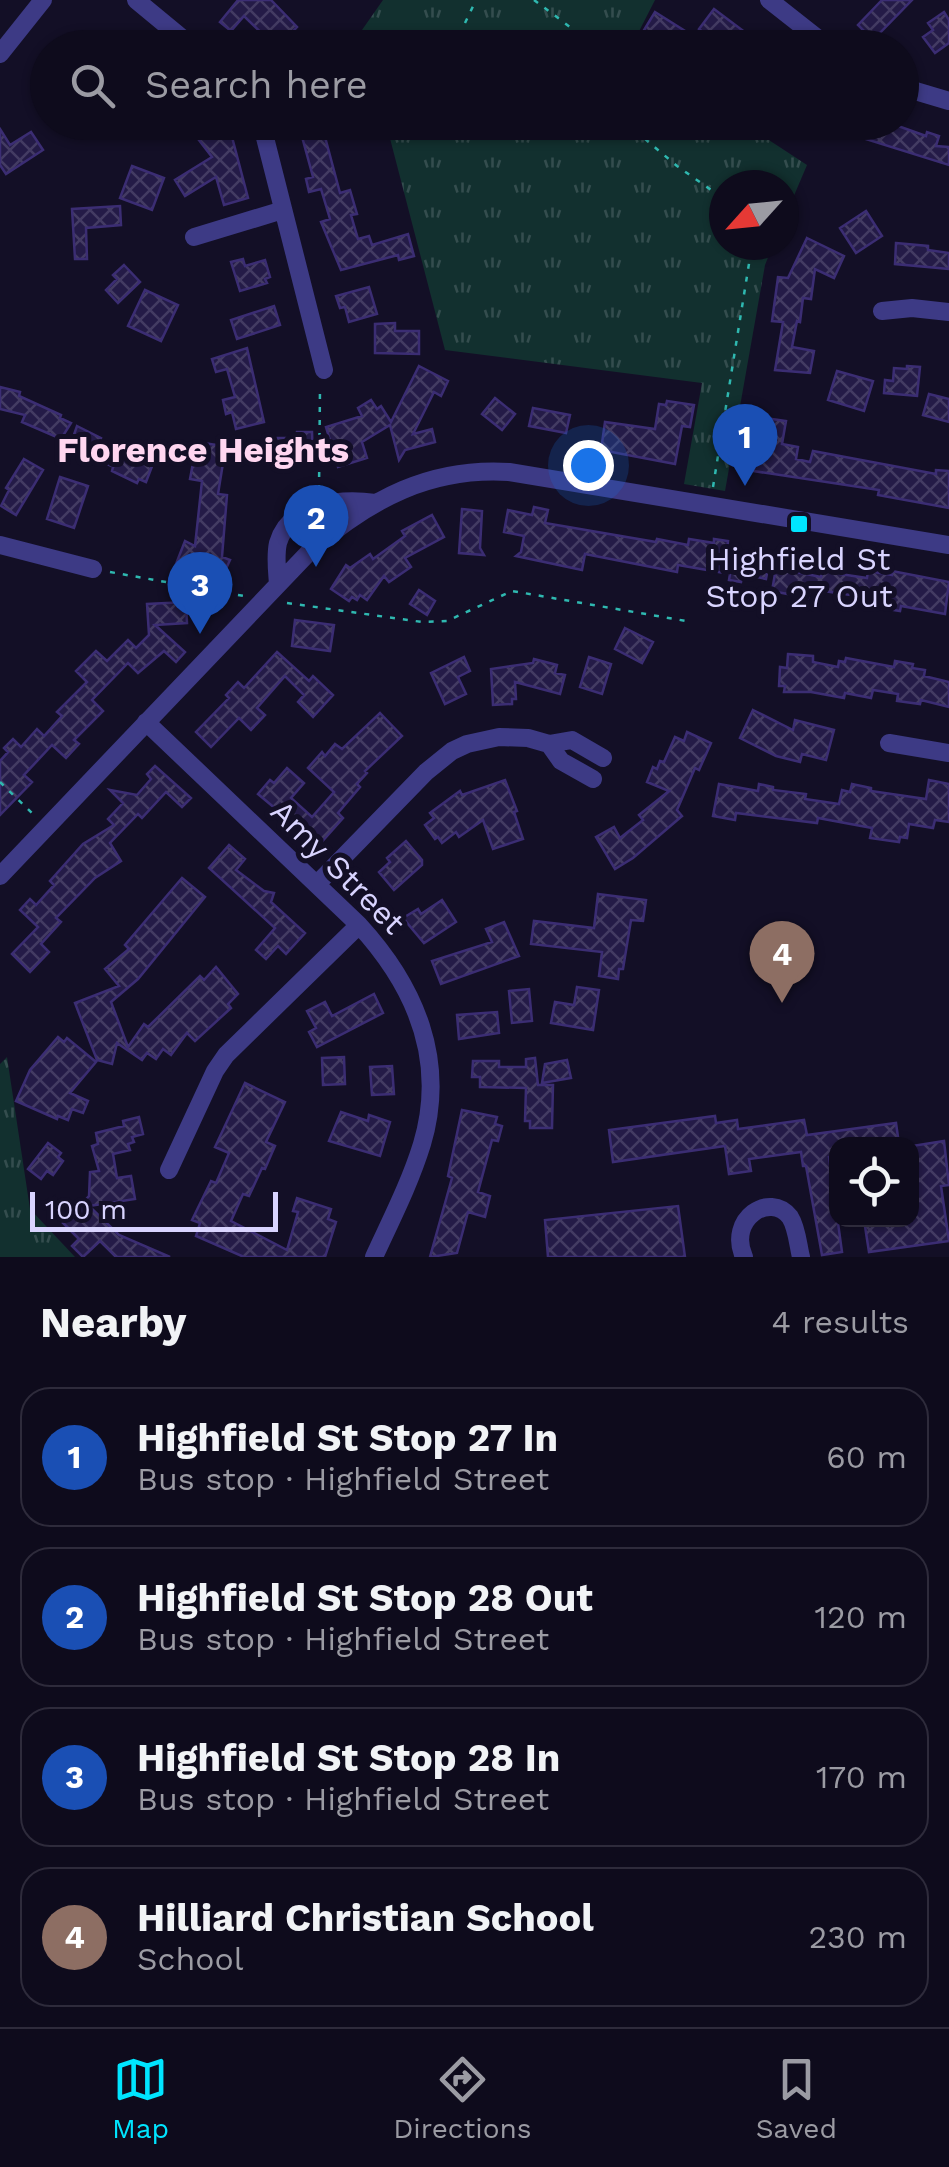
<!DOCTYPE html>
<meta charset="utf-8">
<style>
body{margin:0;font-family:"Work Sans",sans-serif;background:#1c1929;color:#f1f3f6}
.controls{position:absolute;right:30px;bottom:30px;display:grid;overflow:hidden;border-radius:20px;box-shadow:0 2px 8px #0004}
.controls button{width:90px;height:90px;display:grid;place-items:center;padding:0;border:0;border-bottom:2px solid #2e2b3b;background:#0e0b1c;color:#f1f3f6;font:50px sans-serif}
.compass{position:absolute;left:709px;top:170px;width:90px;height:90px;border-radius:50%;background:#0e0b1c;box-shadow:0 2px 8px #0004;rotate:243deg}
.scale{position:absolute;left:30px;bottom:25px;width:248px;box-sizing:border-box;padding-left:10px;border:5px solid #d9d4ff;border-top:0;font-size:28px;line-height:35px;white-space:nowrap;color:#d9d4ff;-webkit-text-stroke:8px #130f26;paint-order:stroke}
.you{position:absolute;left:588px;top:465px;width:35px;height:35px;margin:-25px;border:8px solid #fff;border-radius:50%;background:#1a73e8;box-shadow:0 0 0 15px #1a73e833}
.badge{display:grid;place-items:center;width:65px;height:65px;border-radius:50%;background:#00e5ff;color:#fff;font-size:32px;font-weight:700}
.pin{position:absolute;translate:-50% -82px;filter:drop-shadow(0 2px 5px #0008)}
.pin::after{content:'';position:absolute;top:52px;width:35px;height:30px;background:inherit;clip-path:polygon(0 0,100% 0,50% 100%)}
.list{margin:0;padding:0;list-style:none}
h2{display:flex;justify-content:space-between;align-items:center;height:130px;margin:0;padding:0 40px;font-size:42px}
h2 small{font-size:32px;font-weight:400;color:#9b9ba3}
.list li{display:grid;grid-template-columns:65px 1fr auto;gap:30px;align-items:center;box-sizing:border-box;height:140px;margin:0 20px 20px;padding:0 20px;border:2px solid #2e2b3b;border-radius:30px}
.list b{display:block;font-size:38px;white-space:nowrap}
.list p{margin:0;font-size:32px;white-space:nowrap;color:#9b9ba3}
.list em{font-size:32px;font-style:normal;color:#9b9ba3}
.icon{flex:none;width:55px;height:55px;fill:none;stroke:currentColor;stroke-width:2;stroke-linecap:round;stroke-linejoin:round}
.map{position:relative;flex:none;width:949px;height:1257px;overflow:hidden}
.search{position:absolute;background:#0e0b1c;box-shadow:0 2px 8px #0004;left:30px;right:30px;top:30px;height:110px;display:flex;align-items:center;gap:25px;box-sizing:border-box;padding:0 35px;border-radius:55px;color:#9b9ba3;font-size:38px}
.sheet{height:770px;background:#0e0b1c}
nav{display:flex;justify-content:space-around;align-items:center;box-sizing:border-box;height:140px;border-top:2px solid #2e2b3b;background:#0e0b1c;font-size:28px;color:#9b9ba3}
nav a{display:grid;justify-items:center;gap:5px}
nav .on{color:#00e5ff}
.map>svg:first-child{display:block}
</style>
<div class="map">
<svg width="949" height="1257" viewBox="0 0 949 1257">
<defs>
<pattern id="park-tufts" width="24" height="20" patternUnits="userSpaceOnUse" patternTransform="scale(2.5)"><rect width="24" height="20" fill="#12302f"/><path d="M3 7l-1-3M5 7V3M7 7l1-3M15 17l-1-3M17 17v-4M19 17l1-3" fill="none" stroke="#344d4e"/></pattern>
<pattern id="building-cross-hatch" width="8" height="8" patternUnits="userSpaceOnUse" patternTransform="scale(2.5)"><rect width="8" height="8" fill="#241b47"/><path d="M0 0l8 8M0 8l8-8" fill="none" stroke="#433b63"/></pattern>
</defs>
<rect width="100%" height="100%" fill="#130f26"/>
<path fill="url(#park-tufts)" d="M383 0H655L631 47H367L362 30Z
M386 123H743L807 165 784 219V185H724V245H773L765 265 725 491 684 484 702 383 445 350Z
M7 1057 30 1209 75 1257H0V1064Z"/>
<path fill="url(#building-cross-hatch)" stroke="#3b2d73" stroke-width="2.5" d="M238 0H271L297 27 277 48 244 16 231 31 220 22Z
M882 0H912L873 40 858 25Z
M714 9 766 48H723L699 29Z
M655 12 685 31 675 48 644 30Z
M944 12 949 20V43L935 53 923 37 933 30 928 23Z
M185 122H220L232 137 248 198 224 205 216 177 185 196 175 180 212 157Z
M298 122H321L340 193 350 190 357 214 351 215 358 239 369 236 372 245 408 234 414 256 399 260 398 255 341 270 321 222 330 219 321 189 309 192 306 179 313 177Z
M834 122H887L926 136 927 132 939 136 936 146 949 147V165L856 136 857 133Z
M0 129 10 145 31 132 43 150 6 174 0 165Z
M132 166 164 178 152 210 120 198Z
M120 206 121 225 86 228 87 259H75L72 209Z
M866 211 882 236 856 253 840 228Z
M807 238 844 256 834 278 815 269 811 299 803 298 800 322 797 321 792 347 814 351 810 373 775 370 783 322 772 321 778 277 788 278Z
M896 243 928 246V250L949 253V269L895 264Z
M243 259 245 266 265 260 270 277 265 279 267 283 240 291 231 262Z
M124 265 140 282 118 303 106 290 117 279 113 275Z
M369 287 377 314 349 322 345 307 340 308 336 296Z
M145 290 178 305 161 341 128 326Z
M274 306 280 325 237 339 231 320Z
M395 323V331H419V354L375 353V324Z
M247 348 264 422 236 429 232 412 226 414 223 400 235 397 227 369 216 372 212 359Z
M419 366 448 381 441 396 434 392 413 434 432 429 435 442 405 450 399 460 390 425 362 442 367 458 338 467 326 427 362 416 358 408 371 400 377 409 381 406 391 422Z
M907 366 920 367 917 396 884 393 885 380 893 381 894 368 907 369Z
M837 371 873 381 864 411 828 400Z
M0 387 20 392 19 396 61 415 60 418 71 423 61 439 22 422 25 415 0 409Z
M929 394 949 399V422L923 415Z
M495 398 515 414 502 430 482 414Z
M667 401 694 405 690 427 682 426 675 464 601 450 605 422 655 429 659 404 666 405Z
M533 408 570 415 566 433 529 426Z
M772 419 786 421 782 444 798 447 796 459 810 462 813 451 936 474V470L949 471V508L878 495 879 490 740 469 744 446 764 450 765 444H768Z
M77 426 101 438 99 443 127 456 130 449 154 461 146 482 139 479 137 483 112 471 113 467 70 446Z
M297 432H312L313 461 275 462V438H297Z
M197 442 230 447 227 464 223 463 218 494 227 495 222 557 230 560 220 582 176 564 185 541 195 546 202 481 190 479Z
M24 459 43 470 16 515 1 506 9 490 6 488Z
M60 477 88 486 74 528 47 519Z
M534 507 548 510 545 523 656 542 657 539 688 545 689 539 714 543V539L728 541 727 550 770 557 766 579 743 574 741 582 729 580 730 574 678 565 677 572 585 554 582 570 516 556 521 552 524 536 504 532 508 510 532 515Z
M462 509 482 511 480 548 484 555 459 553Z
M432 515 444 537 405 558 411 567 389 582 384 576 367 600 360 595 357 600 352 597 349 601 331 589 346 565 350 568 370 554 373 559 405 536 402 531Z
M823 565 841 568 840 574 867 578 868 571 892 575V571L949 582 945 614 901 606 900 611 863 605 864 597 810 589 808 598 772 591 776 568 821 577Z
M419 590 435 601 427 615 410 604Z
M186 602 187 623 155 625 185 652 176 662 164 651 138 673 128 663 92 700 103 711 74 740 79 744 66 758 52 745 24 775 32 782 0 815V761L8 752 4 748 13 739 21 747 37 729 44 736 62 716 57 712 87 682 76 671 96 651 107 661 128 640 136 648 149 635 147 604Z
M295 620 334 625 330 651 292 646Z
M625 628 653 642 642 663 615 649Z
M277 652 309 681 313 676 333 695 313 717 298 702 304 695 285 676 257 708 265 715 251 730 239 718 211 747 196 732 229 698 226 695 238 682 244 688Z
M788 654 813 656V662L838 667 839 661 845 662 846 658 894 667 895 661 913 664 912 668 925 670 924 676 949 682V707L921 700 920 704 897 701 898 694 873 690 871 698 845 693 844 698 811 692H784L785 686H779L780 667 787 668Z
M464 657 470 671 458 677 466 694 445 704 431 673Z
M589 657 611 664 602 694 580 687Z
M534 659 557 665 555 673 565 675 560 694 515 682 516 699H512V704L493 705 491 669 533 663Z
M753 710 793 730 795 720 834 730 826 760 802 754 800 762 776 756 740 738Z
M380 713 402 736 365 771 367 773 357 784 360 787 338 813 343 818 319 845 258 794 270 780 274 783 287 768 304 783 291 798 312 817 334 792 308 768 322 752 325 756 335 744 342 749Z
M687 732 711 743 699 770 695 768 677 810 682 816 633 858 615 869 596 837 614 827 620 838 643 820 639 815 669 791 647 782 653 767 657 769 660 761 664 762 675 737 684 741Z
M155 766 191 798 182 807 166 792 142 818 138 814 110 843 121 861 95 878 56 918 61 922 41 944 49 952 30 972 12 954 38 927 20 910 30 899 36 905 54 885 50 881 83 844 114 825 108 819 123 803 110 790 137 795 151 779 147 774Z
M505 780 517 811 514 812 523 839 493 849 483 820 459 837 456 832 442 843 438 837 435 839 425 825 434 818 430 813 460 791 462 795Z
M929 780 949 784V822L935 820 933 828 909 824 907 838 900 837 899 842 870 838 872 828 818 818 817 823 736 813 735 820 713 816 719 784 758 791 759 784 773 787V790L806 794 805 799 839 804 842 790 850 792 852 784 871 788V791L926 799Z
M406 841 422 860V865L394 890 379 872 390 862 387 858Z
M229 845 245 859 236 870 264 891 274 893 271 902 305 933 286 954 278 946 266 959 256 950 275 928 209 868Z
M182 878 205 897 138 979 111 1002 128 1047 144 1024 148 1027 200 976 204 980 216 967 238 994 228 1004 231 1008 195 1041 187 1033 171 1055 163 1049 156 1059 147 1053 142 1060 117 1043 112 1064 97 1060 75 1003 119 986 105 969 129 949 125 945Z
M598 894 646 900 643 921 631 920 623 969H619L618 979 599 976 602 952 531 944 534 921 594 928Z
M442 900 456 922 424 943 403 918 418 909 421 914Z
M504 922 519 956 441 984 432 961 492 942 486 929Z
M577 987 599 990 593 1030 551 1023 555 1002 574 1005Z
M529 989 532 1021 512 1023 509 991Z
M374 994 383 1013 317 1047 309 1032 316 1028 307 1011 325 1002 332 1016Z
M497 1012 499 1033 459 1039 457 1015Z
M58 1037 64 1042 67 1038 96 1062 70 1093 88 1101 83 1113 72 1109 68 1120 58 1116 57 1119 16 1101 30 1070Z
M344 1057 345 1084 323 1085 322 1058Z
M535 1058 538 1085H553L552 1128H530V1121H525L526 1088 480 1087V1077H472L473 1061H499V1067H526V1059Z
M567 1060 571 1078 542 1083 545 1064Z
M392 1066 394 1094 372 1095 370 1067Z
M245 1083 285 1102 266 1142 275 1146 265 1169 262 1168 249 1196 243 1194 231 1221 287 1250 298 1212 293 1211 297 1198 331 1209 328 1219 336 1222 325 1257H244L196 1236 200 1223 192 1220 211 1181 216 1183 229 1153 215 1147Z
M462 1110 497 1117 495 1124 502 1126 498 1141 492 1140 478 1192 490 1196 485 1217 468 1212 457 1253 430 1257 452 1178 448 1176Z
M341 1112 368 1121 369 1115 390 1122 380 1156 329 1141Z
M715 1116 716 1123 737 1120 738 1129 804 1120 807 1135 896 1123 899 1144H836V1156L829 1157 842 1252 822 1255 806 1166H803L801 1152 749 1159 751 1171 729 1174 725 1146 613 1162 609 1130Z
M139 1117 143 1134 132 1137 134 1142 128 1144 130 1150 113 1154 117 1178 131 1176 135 1199 89 1206 119 1235 170 1257H116L100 1241 83 1257 72 1246 79 1239 63 1223 89 1196 90 1172 99 1171 92 1146 98 1144 96 1133 124 1126 123 1121Z
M944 1141 949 1185 941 1186 949 1241 869 1252 864 1220H912V1146Z
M48 1143 61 1153 58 1157 63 1161 53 1175 47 1171 41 1179 28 1169Z
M678 1206 685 1257H548L545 1220Z"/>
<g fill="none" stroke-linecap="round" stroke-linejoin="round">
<path stroke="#2fb8b0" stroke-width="2.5" stroke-dasharray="5 8" stroke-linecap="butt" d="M534 0 582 36 590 48
M465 23 476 0
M625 122 677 166 724 199
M713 487 752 245
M319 490 320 388
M110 572 244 596
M287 603 422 622 447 621 512 591 692 622
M0 782 35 816"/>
<path stroke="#3d3a85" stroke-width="18" d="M136 0 194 48
M769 0 830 48
M0 54 43 0
M902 87 949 101
M261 122 324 370
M194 237 283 210
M882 311 912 308 949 312
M0 545 93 569
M278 584C277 570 275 556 278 543 290 503 341 498 375 503
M146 722 359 925C415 986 447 1060 422 1144 410 1183 391 1220 374 1257
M889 743 949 753
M549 744 561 761 593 779
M0 876 312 549C371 499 430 467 509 472L949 545
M317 884 426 772 452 751 467 744 499 737 528 738 549 744 572 740 603 758
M169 1170 215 1071 226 1055 359 925
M744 1257C727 1219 770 1191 790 1217 797 1228 798 1245 801 1257"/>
</g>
<rect fill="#00e5ff" stroke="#130f26" stroke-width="4" x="789" y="514" width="20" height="20" rx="5"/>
<g text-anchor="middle" stroke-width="10" stroke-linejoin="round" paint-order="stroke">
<g font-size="32" fill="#d9d4ff" stroke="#130f26">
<text x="799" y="570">Highfield St<tspan x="799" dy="37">Stop 27 Out</tspan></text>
</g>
<g font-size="32" fill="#d9d4ff" stroke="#130f26">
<text transform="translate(338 867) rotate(45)" y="11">Amy Street</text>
</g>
<g font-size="35" font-weight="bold" fill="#ffd6f0" stroke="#130f26">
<text x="203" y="462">Florence Heights</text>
</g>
</g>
</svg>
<div class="controls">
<button><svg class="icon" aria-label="locate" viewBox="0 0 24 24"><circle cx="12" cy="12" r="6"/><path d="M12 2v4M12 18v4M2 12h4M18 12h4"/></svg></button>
</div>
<svg class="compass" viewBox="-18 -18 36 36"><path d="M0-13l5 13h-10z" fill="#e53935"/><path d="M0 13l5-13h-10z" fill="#9b9ba3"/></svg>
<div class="scale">100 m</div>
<div class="you"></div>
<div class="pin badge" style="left:745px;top:486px;background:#1a4fb4">1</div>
<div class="pin badge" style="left:316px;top:567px;background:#1a4fb4">2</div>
<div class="pin badge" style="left:200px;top:634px;background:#1a4fb4">3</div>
<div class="pin badge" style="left:782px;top:1003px;background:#8d6e63">4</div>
<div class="search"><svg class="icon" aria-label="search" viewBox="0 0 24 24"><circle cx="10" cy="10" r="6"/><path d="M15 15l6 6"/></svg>Search here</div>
</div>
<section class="sheet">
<h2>Nearby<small>4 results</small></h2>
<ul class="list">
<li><span class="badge" style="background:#1a4fb4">1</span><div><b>Highfield St Stop 27 In</b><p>Bus stop · Highfield Street</p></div><em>60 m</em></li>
<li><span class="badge" style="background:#1a4fb4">2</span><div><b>Highfield St Stop 28 Out</b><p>Bus stop · Highfield Street</p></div><em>120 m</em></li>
<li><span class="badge" style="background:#1a4fb4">3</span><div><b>Highfield St Stop 28 In</b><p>Bus stop · Highfield Street</p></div><em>170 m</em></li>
<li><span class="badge" style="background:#8d6e63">4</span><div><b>Hilliard Christian School</b><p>School</p></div><em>230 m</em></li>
</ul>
</section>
<nav>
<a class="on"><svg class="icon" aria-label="map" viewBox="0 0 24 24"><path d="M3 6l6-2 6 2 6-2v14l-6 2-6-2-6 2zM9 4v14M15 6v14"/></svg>Map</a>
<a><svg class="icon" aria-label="directions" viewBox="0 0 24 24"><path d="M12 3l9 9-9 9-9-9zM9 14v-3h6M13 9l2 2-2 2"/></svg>Directions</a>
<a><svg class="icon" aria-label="saved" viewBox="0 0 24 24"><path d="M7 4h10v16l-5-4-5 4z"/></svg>Saved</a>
</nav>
